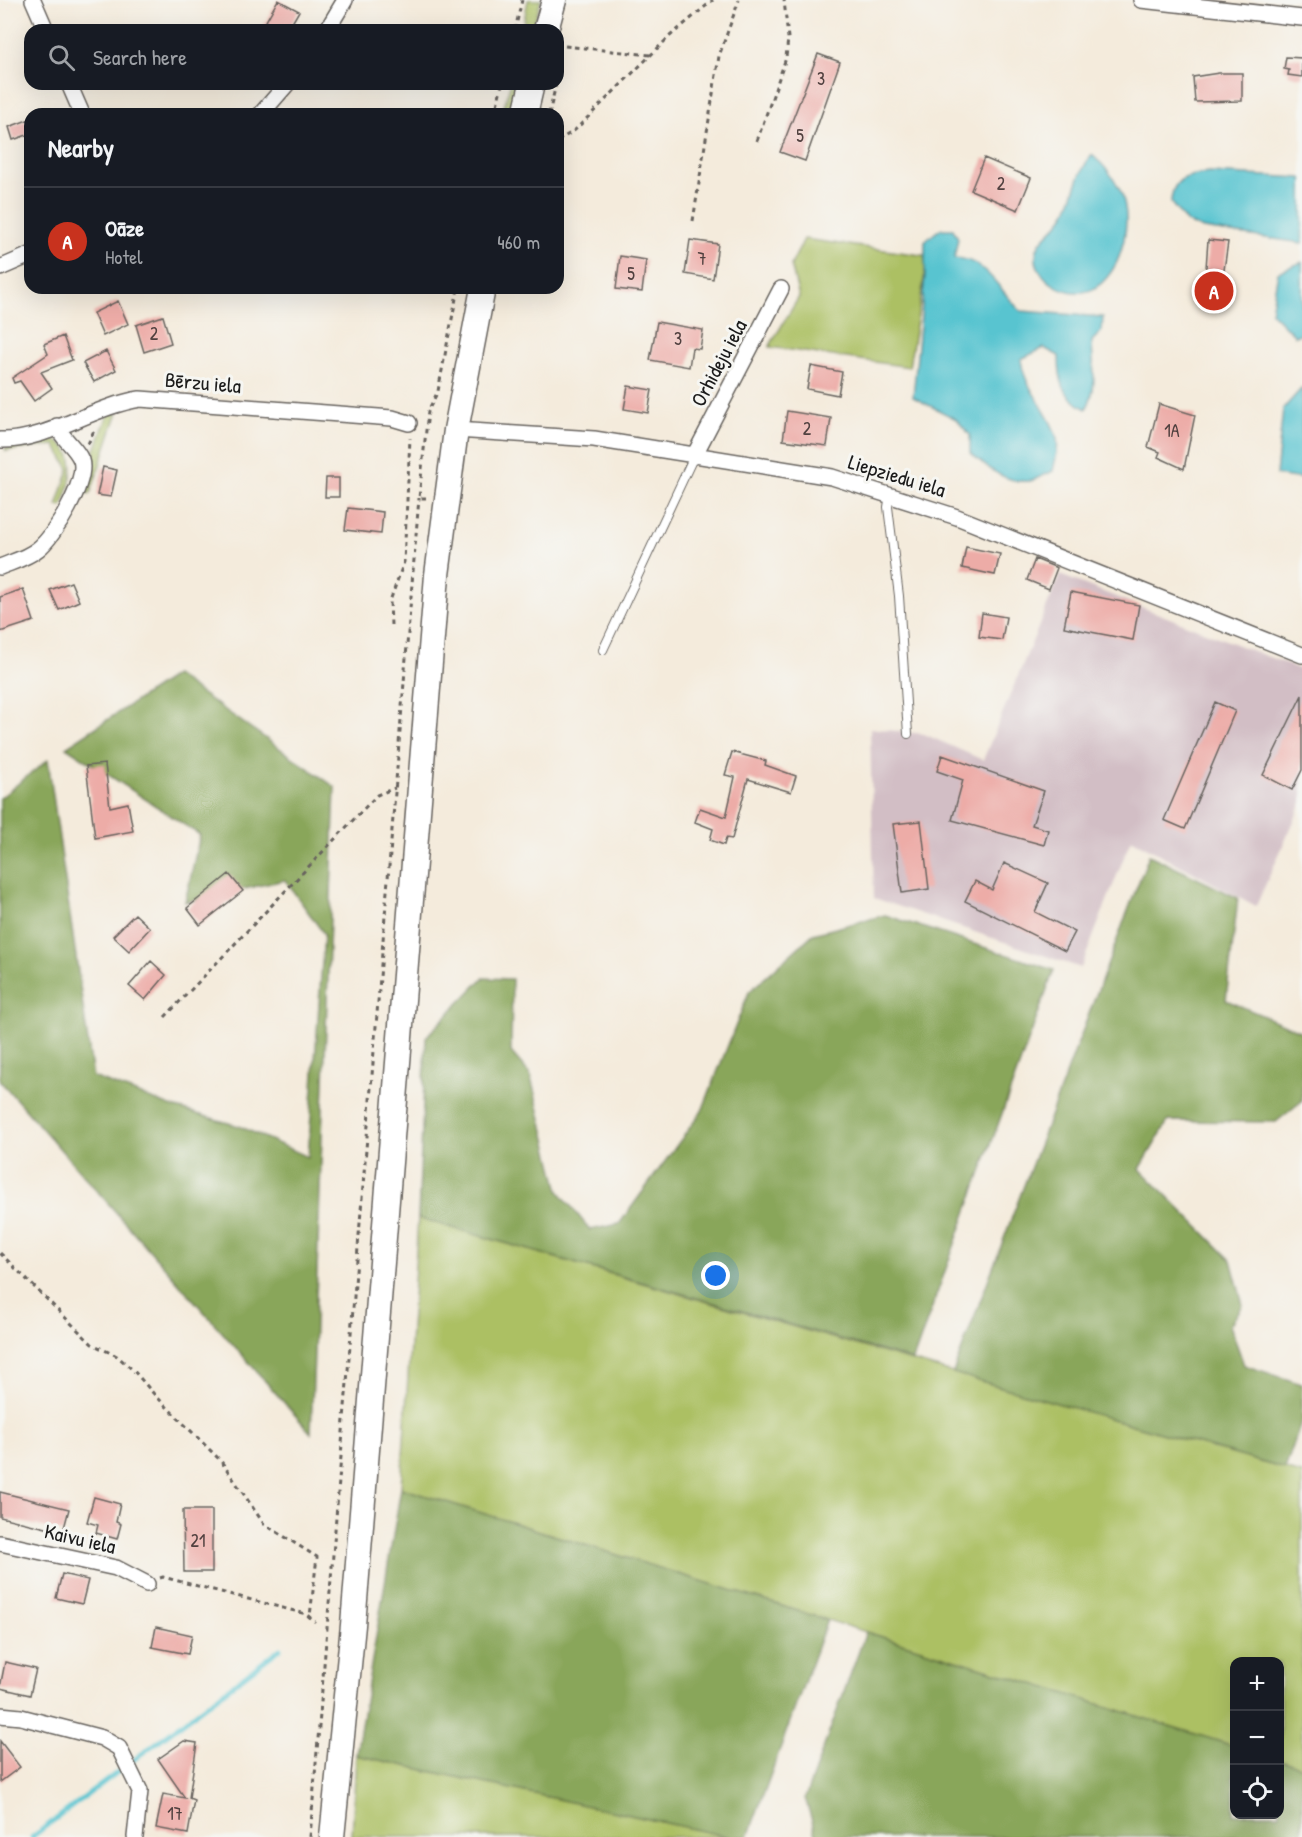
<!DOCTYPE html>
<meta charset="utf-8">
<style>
body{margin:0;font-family:"Patrick Hand",sans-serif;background:#242831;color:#f1f3f6}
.controls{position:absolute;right:18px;bottom:18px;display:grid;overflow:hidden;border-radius:12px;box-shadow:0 6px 24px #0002}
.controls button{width:54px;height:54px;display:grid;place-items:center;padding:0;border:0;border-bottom:2px solid #363941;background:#171b24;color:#f1f3f6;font:30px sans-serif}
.you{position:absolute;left:716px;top:1276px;width:21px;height:21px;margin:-15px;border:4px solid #fff;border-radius:50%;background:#1a73e8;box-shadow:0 0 0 9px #1a73e833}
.badge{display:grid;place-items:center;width:39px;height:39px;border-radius:50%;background:#c8321e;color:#fff;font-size:20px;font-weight:700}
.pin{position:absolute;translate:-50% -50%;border:3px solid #fff;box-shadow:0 2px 6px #0006}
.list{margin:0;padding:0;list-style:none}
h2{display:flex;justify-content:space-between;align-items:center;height:78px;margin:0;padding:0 24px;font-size:26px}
h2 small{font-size:20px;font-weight:400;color:#9ea1a6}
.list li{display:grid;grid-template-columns:39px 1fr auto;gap:18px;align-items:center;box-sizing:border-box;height:108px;padding:0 24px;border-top:2px solid #363941}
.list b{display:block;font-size:22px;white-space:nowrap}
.list p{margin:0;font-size:20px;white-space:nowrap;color:#9ea1a6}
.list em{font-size:20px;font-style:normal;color:#9ea1a6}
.icon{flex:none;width:33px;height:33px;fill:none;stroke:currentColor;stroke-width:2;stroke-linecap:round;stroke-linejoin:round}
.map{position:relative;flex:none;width:1302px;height:1837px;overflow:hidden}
.search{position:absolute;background:#171b24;box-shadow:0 6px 24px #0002;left:24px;top:24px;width:540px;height:66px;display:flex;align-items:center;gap:15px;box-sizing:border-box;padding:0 21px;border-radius:18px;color:#9ea1a6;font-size:22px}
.panel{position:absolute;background:#171b24;box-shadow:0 6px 24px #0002;left:24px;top:108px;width:540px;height:186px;border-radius:18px}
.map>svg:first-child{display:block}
</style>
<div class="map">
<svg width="1302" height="1837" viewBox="0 0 1302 1837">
<rect width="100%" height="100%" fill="#f6f6f2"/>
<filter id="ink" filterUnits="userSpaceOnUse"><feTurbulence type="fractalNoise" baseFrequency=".0167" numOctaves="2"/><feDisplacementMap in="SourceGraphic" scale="12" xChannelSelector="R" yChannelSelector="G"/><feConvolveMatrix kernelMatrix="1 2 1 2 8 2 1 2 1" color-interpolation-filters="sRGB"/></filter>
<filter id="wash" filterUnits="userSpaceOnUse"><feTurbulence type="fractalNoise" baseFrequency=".008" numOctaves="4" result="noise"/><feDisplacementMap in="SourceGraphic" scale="24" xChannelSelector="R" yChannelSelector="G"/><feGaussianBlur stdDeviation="1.35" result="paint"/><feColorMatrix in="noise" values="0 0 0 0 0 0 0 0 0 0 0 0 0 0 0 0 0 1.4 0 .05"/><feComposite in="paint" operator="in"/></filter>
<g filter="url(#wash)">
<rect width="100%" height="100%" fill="#f4ebdc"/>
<path fill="#d2bec5" d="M1060 575 1302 670V803L1256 906 1131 839 1081 968 874 898 870 728 924 734 983 760Z"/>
<path fill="#acc064" stroke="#646e40" stroke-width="1.5" d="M528 0H541L532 30H522Z
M510 84H518L510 114H502Z
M804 239 928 256 909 367 769 347 799 297 791 265Z
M118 412 90 494 80 491 108 414Z
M47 438C83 445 72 482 62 507L57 506 69 469 55 445 6 451 5 448Z
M418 1218 1302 1474V1767L1280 1760V1662H1234V1746L401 1488Z
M356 1755 730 1837H352Z"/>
<path fill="#89a65a" stroke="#52613b" stroke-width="1.5" d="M175 675 335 787 311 1433 0 1081V798L48 760 93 1077 173 1107 239 1126 308 1157 324 934 285 880 185 902 200 835 66 747Z
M1149 855 1238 898 1226 1000 1302 1032V1101L1276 1122 1168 1121 1140 1169 1231 1260 1243 1305 1230 1325 1244 1365 1302 1384V1420L1285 1469 953 1373Z
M885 915 1054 970 913 1360 418 1218 426 1037 483 978 512 979 511 1052 530 1074 559 1191 590 1230 619 1224 702 1111 749 992 813 934Z
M401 1488 827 1620 748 1837H730L356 1755Z
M866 1632 1234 1746V1814H1280V1760L1302 1767V1837H817L805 1798Z"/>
<path fill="#58c4d0" stroke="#3a7076" stroke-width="1.5" d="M1092 155C1104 165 1113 175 1120 190 1133 219 1124 266 1098 286 1073 306 1021 275 1040 243 1047 233 1058 226 1064 216 1076 195 1076 174 1092 155Z
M1210 173 1302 178V243L1203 229 1186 222 1171 203C1172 177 1188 175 1210 173Z
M940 229H953L958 238 954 258C986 258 1000 292 1021 311L1103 317 1102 331 1092 341C1092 365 1099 387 1086 409 1062 396 1059 381 1059 356L1044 348 1021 359C1024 389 1047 407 1056 435 1060 446 1055 460 1053 471 1046 474 1037 479 1030 481 1007 484 985 467 970 452V435L956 419 913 397 925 275V241Z
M1302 262V333L1295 336 1271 312 1278 272Z
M1302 388V479L1276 475 1283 409Z"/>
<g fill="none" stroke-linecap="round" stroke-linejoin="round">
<path stroke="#58c4d0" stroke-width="4.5" d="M32 1837 280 1649"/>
</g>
<g id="blocks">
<path fill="#edaca7" d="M278 0 299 11 288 30H261Z
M818 54 840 62 805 161 780 152Z
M1286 57 1302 58V77L1288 75 1289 70 1284 69Z
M1219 73H1242V101L1195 102 1193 77Z
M30 119V134L13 140 9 127Z
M984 158 1031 178 1018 210 971 190Z
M690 240 718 244 713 279 685 274Z
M1208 240 1228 242 1222 284 1205 282Z
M620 256 646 260 642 292 616 289Z
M118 301 128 324 103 336 93 313Z
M163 316 171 343 144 352 136 325Z
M657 322 703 330 700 349 692 348 689 367 650 360Z
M63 336 72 360 41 372 52 388 34 401 20 381 14 383 12 378 48 354 44 344Z
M106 351 116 370 94 382 83 363Z
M811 366 842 372 838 395 807 389Z
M628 386 652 390 648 413 624 409Z
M1159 404 1195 415 1184 469 1158 457 1160 452 1148 447Z
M787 411 831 418 827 446 783 440Z
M103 467 117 470 111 497 97 495Z
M326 478H339V497H325Z
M348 508 383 512 381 534 345 530Z
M966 547 1000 554 995 575 962 568Z
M1035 559 1057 568 1049 589 1027 580Z
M71 582 79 601 59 610 50 590Z
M23 589 34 621 0 632V597Z
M1071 592 1139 605 1133 640 1064 627Z
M982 613 1006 617 1002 640 979 637Z
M1302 695V770L1292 790 1263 775Z
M1215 702 1235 711 1185 829 1164 820Z
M732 752 766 761 765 765 796 776 791 792 748 779 732 839 726 838 724 845 710 840 713 829 695 822 700 808 726 817 735 777 725 775Z
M942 755 1044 791 1032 825 1048 830 1044 845 952 820 963 780 937 771Z
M105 764 110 807 128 803 133 831 95 838 86 766Z
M921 821 929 889 902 893 893 824Z
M1004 863 1048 883 1035 912 1075 932 1065 951 965 901 975 881 992 890Z
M229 874 243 891 200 925 187 908Z
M135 914 150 928 129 951 113 936Z
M151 961 166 975 145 1000 129 986Z
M0 1492 69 1509 63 1532 0 1517Z
M94 1497 120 1504 116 1522 121 1524 117 1539 96 1533 98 1525 87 1522Z
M183 1510H212V1572H184Z
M62 1574 88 1580 82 1604 56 1598Z
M156 1627 192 1635 188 1654 152 1647Z
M5 1662 36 1669 30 1695 0 1688Z
M0 1741 20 1767 0 1782Z
M184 1741 197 1743 189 1798 194 1800 188 1834 156 1828 163 1794 185 1798 158 1759Z"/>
</g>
</g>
<g filter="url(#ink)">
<use href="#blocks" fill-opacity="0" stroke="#68645f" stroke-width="1.5"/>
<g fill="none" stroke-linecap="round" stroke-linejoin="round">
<g stroke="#68645f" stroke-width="10">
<path id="lane" d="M890 494 888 507 899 596 908 734
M603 650 694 456"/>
</g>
<g stroke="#68645f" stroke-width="18">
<path id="street" d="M33 0 46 30
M1141 0 1302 18
M327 30 345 0
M69 84 82 114
M261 114 287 84
M0 268 30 255
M456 430 594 439 832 477 957 517 1302 655
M0 440C44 442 94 406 140 399L392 418 409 423
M694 456 781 289
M0 567C12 562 27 558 38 549 54 537 88 481 81 460 76 447 62 439 57 426
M0 1543 116 1568 147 1584
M0 1715 21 1717 102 1738 119 1748 140 1791 135 1837"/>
</g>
<g stroke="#68645f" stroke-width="27">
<path id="primary" d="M546 30 554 0
M525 114 532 84
M332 1837 353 1625 437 575 456 430 483 288"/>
</g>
<path stroke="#68645f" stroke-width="3" stroke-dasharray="4.5 4.5" stroke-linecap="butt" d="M515 30 522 0
M565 46 651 55
M495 114 502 84
M549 114 556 84
M558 141 575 130 670 36 713 0
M757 141 786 58 788 38 784 0
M693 221 719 56 739 0
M88 444 95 428
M426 498H419L428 411 438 391 458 288
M391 625 390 601 404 562 410 438
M165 1017 377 795 395 788
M0 1253 92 1344 117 1356 134 1371 153 1393 221 1461 264 1524 317 1557 310 1616
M160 1578 163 1577 306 1614 315 1622
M310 1837 419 498"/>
<use href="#lane" stroke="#fff" stroke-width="8"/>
<use href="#street" stroke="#fff" stroke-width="15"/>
<use href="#primary" stroke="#fff" stroke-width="24"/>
</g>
</g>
<g text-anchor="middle" stroke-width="6" stroke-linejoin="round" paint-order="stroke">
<g font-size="18" fill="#50403f">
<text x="821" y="85">3</text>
<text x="800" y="142">5</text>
<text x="1001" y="190">2</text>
<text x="702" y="265">7</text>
<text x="631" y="280">5</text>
<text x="154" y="340">2</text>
<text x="678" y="345">3</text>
<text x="807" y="435">2</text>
<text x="1172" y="437">1A</text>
<text x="198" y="1547">21</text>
<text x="175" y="1820">17</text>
</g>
<g font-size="21" fill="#1c1c1c" stroke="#f6f6f2">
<text transform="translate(719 363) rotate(-62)" y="7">Orhideju iela</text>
<text transform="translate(203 383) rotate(5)" y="7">Bērzu iela</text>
<text transform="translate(897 476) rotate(17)" y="7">Liepziedu iela</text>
<text transform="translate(80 1539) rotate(13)" y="7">Kaivu iela</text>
</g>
</g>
</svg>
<div class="controls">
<button>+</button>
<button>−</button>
<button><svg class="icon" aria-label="locate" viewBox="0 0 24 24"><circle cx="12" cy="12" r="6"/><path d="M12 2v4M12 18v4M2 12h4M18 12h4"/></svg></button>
</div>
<div class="you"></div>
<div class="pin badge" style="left:1214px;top:291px">A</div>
<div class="search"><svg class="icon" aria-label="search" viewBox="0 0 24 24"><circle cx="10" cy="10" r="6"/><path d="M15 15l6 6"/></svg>Search here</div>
<section class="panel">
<h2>Nearby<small></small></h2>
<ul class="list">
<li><span class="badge">A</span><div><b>Oāze</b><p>Hotel</p></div><em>460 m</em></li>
</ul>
</section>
</div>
